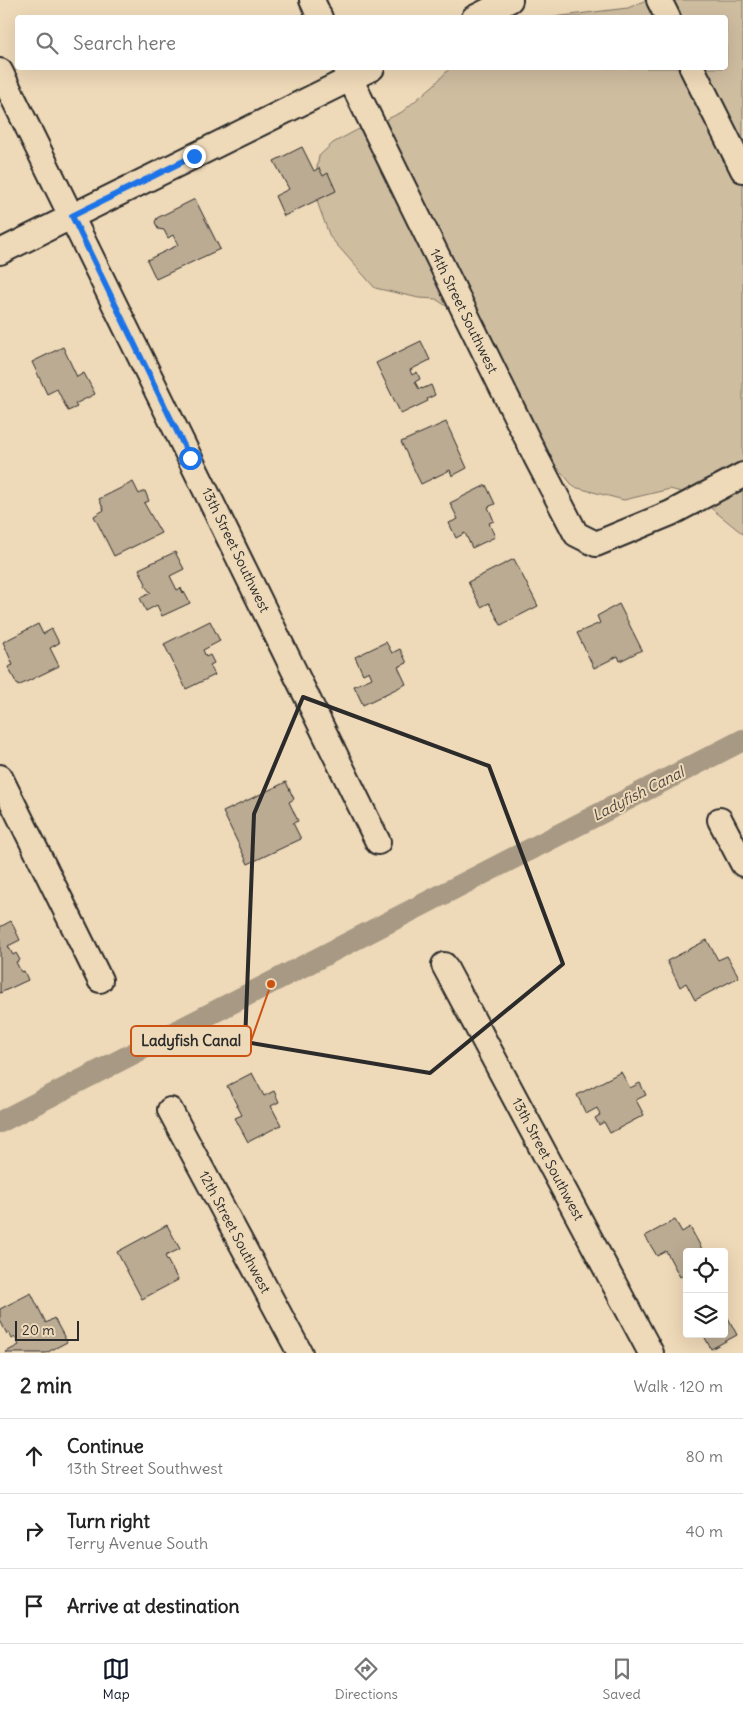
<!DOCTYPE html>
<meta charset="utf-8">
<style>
body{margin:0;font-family:Delius,sans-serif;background:#f2f2f2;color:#222}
.controls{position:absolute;right:15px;bottom:15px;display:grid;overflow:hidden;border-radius:5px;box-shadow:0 5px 20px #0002}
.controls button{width:45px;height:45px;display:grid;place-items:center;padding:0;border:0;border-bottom:1px solid #e0e0e0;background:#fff;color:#222;font:25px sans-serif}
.scale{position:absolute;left:15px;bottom:12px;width:64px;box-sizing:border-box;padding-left:5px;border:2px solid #2b2b2b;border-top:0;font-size:14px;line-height:18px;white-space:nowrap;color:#2b2b2b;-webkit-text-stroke:4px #eed9b8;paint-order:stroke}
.stop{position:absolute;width:15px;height:15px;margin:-11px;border:4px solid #1a73e8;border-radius:50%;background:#fff}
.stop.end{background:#1a73e8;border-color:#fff;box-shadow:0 1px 5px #0008}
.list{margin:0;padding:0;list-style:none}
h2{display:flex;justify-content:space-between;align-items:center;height:65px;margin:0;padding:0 20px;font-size:21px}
h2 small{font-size:16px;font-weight:400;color:#767676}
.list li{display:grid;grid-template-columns:32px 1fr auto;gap:15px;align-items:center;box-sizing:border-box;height:75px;padding:0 20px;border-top:1px solid #e0e0e0}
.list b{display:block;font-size:19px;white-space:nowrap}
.list p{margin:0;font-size:16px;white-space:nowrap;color:#767676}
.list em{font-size:16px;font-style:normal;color:#767676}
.icon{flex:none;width:28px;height:28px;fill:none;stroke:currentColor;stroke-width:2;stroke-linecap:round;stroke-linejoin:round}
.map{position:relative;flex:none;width:743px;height:1353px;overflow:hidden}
.search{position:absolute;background:#fff;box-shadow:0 5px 20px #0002;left:15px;right:15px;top:15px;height:55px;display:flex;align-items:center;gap:12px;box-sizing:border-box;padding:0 18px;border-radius:5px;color:#767676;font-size:19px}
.sheet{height:290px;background:#fff}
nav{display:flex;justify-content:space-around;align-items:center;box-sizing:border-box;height:70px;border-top:1px solid #e0e0e0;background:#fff;font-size:14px;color:#767676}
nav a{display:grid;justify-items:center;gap:2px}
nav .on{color:#111827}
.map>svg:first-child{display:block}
</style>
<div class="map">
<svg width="743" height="1353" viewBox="0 0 743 1353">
<rect width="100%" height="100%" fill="#eed9b8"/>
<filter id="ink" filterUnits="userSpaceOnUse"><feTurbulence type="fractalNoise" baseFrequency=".02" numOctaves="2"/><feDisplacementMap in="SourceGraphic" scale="10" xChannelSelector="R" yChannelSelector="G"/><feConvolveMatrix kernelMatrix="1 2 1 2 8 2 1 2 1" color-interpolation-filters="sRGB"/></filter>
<g filter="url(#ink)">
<path fill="#cfbda0" stroke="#7d7466" d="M646 0H743V534L696 496 670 489 624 500 574 487 535 441 475 326 436 299 419 298 375 288 330 237 318 204 315 179 319 156 333 143 357 130 379 123 402 112 435 84 450 68H726V18L553 17 628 8Z"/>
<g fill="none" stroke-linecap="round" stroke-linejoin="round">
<path stroke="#a79984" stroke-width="22" d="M0 1122 743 740"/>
</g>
<path fill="#bbab93" stroke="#2b2b2b" d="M302 147 314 171 319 168 323 176 328 173 336 191 284 216 275 196 289 189 274 161Z
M195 199 220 249 156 279 147 260 178 245 173 235 168 238 164 230 158 229 155 222 157 218Z
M421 341 430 360 410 370 412 375 417 372 420 379 415 382 419 389 422 388V389L431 385 435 395 427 399 428 401 401 414 376 363Z
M63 347 77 377 84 373 95 394 75 404 77 407 68 411 57 389 47 394 32 362Z
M446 422 467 468 452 476 450 470 421 484 401 442Z
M133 482 139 494 145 491 149 501 144 503 161 533 114 556 94 516 104 510 99 499Z
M486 485 495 504 488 507 494 521 489 523 495 537 472 548 465 533 456 538 449 523 458 519 450 503Z
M175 552 184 569 170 576 177 590 181 588 183 593 184 592 190 603 162 616 157 605 146 611 140 598 151 593 145 586 146 584 139 569Z
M514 559 538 606 501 625 489 603 481 607 468 582Z
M619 604 642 650 620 661 618 656 594 668 577 633 600 623 597 616Z
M210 621 220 641 203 650 206 657 210 655 214 663 210 665 215 675 186 689 164 644Z
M38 624 43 634 52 629 59 643 50 648 59 666 18 686 8 667 13 665 3 642Z
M386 642 392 653 400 649 407 663 398 667 406 684 363 705 354 686 372 678 369 671 363 674 355 657Z
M286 782 294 799 289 802 298 821 293 823 301 839 248 864 223 812Z
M11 921 20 940 8 946 13 955 16 953 20 960 16 962 21 972 24 971 28 980 0 993V927Z
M707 940 718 960 727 956 739 977 695 1000 686 983 680 987 667 961Z
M621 1072 630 1088 640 1083 646 1095 636 1100 644 1115 610 1133 604 1122 599 1125 595 1118 600 1115 597 1108 586 1114 577 1095Z
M252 1073 264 1096 274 1091 279 1102 271 1106 281 1125 248 1142 235 1118 242 1115 227 1086Z
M675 1220 682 1232 690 1227 702 1249 697 1252H687V1273L680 1277 666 1251 657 1256 645 1236Z
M167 1225 180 1249 165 1256 178 1280 142 1299 117 1252Z
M31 1293 46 1323 54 1318 67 1342 46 1353H7L6 1352 19 1345 15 1337 12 1339 9 1333 7 1334 0 1320V1309Z
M724 1310 737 1335 711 1349 703 1334H724Z"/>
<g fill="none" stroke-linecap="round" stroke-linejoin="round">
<g stroke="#2b2b2b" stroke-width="28">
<path id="minor" d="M312 0 320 18
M659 0 668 18
M474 18 510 0
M345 68 537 459 576 534 596 544 671 513 743 475
M692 68 743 170
M0 71 378 842
M0 252 372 68
M0 777 100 980
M720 820 743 864
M444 965 651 1353
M170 1110 300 1353"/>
</g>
<use href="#minor" stroke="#eed9b8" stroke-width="24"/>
</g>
</g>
<g fill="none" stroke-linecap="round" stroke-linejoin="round" filter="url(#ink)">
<path stroke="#1a73e8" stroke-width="6" d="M190 458 72 216 194 156"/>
</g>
<path fill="none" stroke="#2b2b2b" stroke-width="4" stroke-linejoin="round" d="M303 697 489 766 563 964 430 1073 245 1042 254 814Z"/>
<g text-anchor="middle" stroke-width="4" stroke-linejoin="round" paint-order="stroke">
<g font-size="14" fill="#2b2b2b" stroke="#eed9b8">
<text transform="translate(464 311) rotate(64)" y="5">14th Street Southwest</text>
<text transform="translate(236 550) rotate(64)" y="5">13th Street Southwest</text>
<text transform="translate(548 1159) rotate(62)" y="5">13th Street Southwest</text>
<text transform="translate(235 1232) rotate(62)" y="5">12th Street Southwest</text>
</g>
<g font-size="15" font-style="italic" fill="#4a4641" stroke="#eed9b8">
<text transform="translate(638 794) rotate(-27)" y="5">Ladyfish Canal</text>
</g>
</g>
<path fill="none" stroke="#cc5211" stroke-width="2" d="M271 984L251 1041"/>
<circle fill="#cc5211" stroke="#eed9b8" stroke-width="2" cx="271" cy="984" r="5"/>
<rect fill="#eed9b8" stroke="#cc5211" stroke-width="2" x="131" y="1026" width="120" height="30" rx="5"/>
<g font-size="15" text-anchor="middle" font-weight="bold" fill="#2b2b2b">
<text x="191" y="1046">Ladyfish Canal</text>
</g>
</svg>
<div class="controls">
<button><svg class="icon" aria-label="locate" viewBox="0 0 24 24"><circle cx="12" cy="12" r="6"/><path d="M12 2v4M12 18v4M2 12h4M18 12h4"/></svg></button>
<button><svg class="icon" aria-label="layers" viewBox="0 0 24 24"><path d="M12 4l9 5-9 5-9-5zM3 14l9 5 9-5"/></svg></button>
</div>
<div class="scale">20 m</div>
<div class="stop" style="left:190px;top:458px"></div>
<div class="stop end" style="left:194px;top:156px"></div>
<div class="search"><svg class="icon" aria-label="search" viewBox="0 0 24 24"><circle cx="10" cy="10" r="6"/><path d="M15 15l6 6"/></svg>Search here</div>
</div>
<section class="sheet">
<h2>2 min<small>Walk · 120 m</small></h2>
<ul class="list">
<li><svg class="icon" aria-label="ahead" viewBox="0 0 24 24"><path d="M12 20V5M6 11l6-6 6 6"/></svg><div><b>Continue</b><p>13th Street Southwest</p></div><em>80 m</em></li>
<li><svg class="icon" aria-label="right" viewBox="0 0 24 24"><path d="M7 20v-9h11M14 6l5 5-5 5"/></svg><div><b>Turn right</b><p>Terry Avenue South</p></div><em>40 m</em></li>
<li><svg class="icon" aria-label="arrive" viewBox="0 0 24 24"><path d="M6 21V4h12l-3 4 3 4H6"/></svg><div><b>Arrive at destination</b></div></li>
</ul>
</section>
<nav>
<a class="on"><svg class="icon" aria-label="map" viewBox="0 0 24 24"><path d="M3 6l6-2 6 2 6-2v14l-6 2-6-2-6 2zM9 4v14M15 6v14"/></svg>Map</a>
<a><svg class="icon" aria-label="directions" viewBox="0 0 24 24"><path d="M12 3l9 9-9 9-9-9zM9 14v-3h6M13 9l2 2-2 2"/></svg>Directions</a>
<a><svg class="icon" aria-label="saved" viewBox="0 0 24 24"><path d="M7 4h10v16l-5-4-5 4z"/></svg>Saved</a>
</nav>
